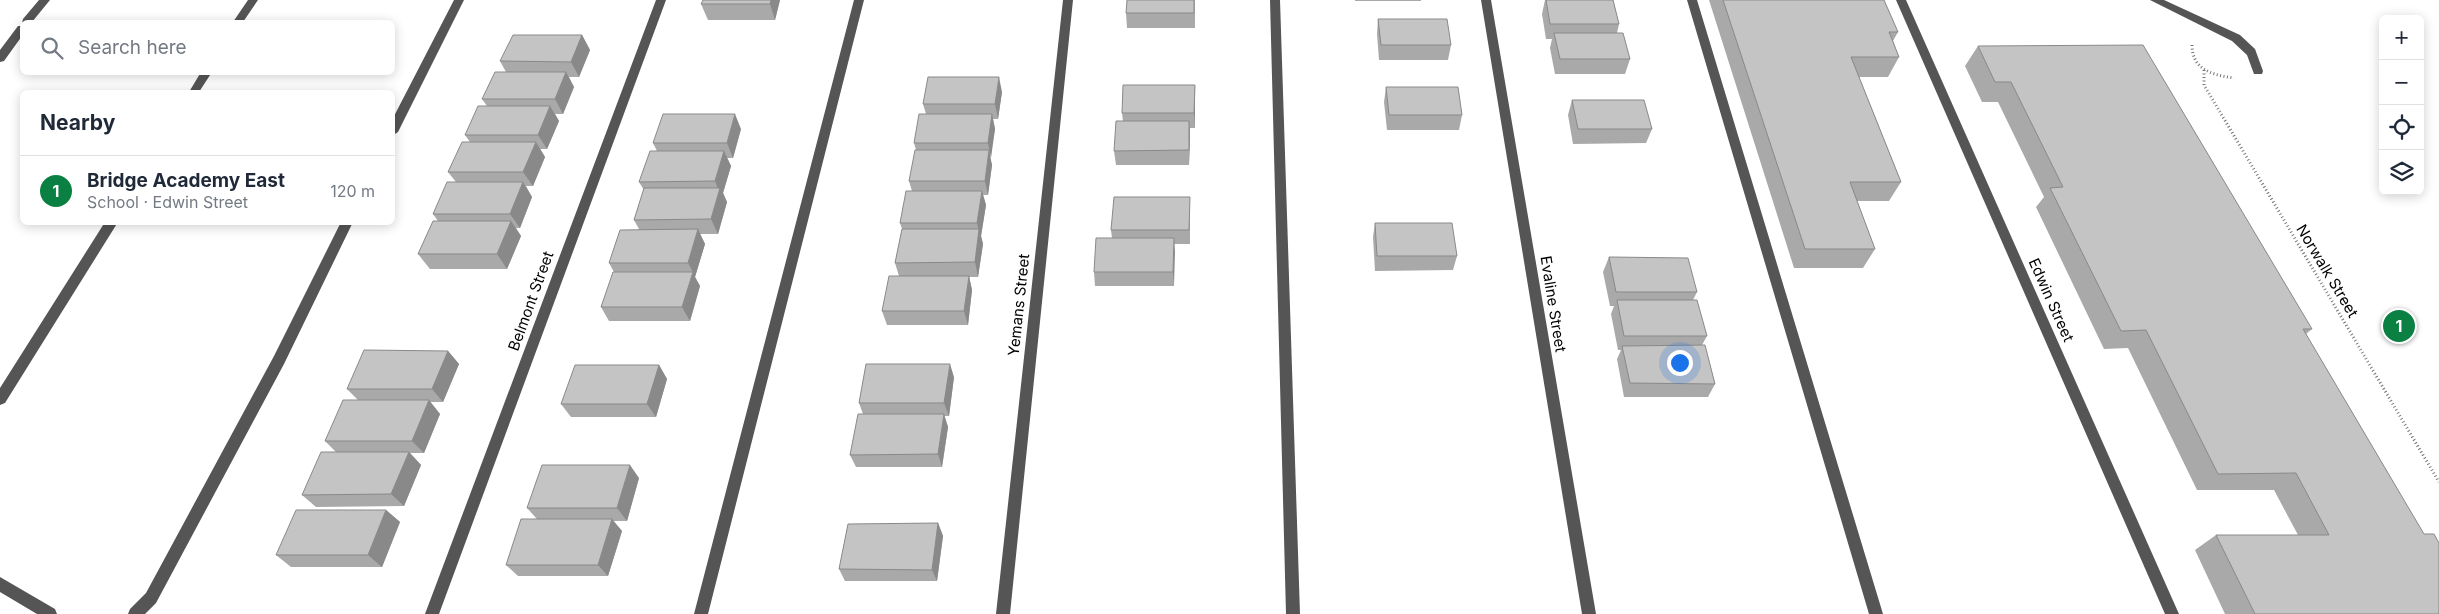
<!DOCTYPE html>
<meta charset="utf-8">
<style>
body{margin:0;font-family:Inter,sans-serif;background:#f6f6f7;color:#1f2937}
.controls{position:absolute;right:15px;top:15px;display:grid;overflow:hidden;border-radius:8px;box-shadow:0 2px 12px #0003}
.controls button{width:45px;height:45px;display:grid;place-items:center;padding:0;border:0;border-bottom:1px solid #e0e1e3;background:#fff;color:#1f2937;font:25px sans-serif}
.you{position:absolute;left:1679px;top:362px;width:18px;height:18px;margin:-12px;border:4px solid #fff;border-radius:50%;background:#1a73e8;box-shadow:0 0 0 8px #1a73e833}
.badge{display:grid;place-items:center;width:32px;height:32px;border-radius:50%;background:#0b8043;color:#fff;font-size:16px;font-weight:700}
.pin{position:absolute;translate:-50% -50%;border:2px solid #fff;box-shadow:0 1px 5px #0006}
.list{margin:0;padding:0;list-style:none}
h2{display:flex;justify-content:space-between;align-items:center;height:65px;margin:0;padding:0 20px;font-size:21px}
h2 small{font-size:16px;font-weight:400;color:#747a83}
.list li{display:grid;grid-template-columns:32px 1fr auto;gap:15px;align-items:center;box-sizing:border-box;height:70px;padding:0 20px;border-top:1px solid #e0e1e3}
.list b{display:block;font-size:19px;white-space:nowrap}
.list p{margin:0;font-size:16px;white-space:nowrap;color:#747a83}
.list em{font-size:16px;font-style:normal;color:#747a83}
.icon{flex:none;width:28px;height:28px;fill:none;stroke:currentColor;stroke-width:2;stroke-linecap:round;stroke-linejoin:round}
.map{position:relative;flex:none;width:2439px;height:614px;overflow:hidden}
.search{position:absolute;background:#fff;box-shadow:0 2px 12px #0003;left:20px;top:20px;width:375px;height:55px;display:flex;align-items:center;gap:12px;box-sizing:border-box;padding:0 18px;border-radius:8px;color:#747a83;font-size:19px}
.panel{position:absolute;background:#fff;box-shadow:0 2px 12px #0003;left:20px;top:90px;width:375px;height:135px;border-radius:8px}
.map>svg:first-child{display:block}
</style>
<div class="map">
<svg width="2439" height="614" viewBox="0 0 2439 614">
<rect width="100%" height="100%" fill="#fff"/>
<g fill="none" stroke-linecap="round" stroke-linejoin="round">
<path stroke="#777" stroke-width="3" stroke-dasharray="1 2.5" stroke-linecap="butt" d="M2192 45C2192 70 2213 75 2234 78
M2204 70V85L2439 482"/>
<path fill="#555" fill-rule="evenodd" d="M39 0H50L32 22 22 23 23 19Z
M248 0H258L243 22H233Z
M454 0H464L398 132 392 136V120Z
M656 0H666L439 614H425Z
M854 0H864L708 614H694Z
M1063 0H1073L1010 614H996Z
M1270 0H1280L1300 614H1286Z
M1481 0H1491L1596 614H1582Z
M1687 0H1697L1883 614H1869Z
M1896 0H1906L2179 614H2165Z
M2150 0H2164L2240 35 2255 49 2263 71 2262 74H2254L2247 55 2232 41Z
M18 26H22V36L4 61 0 62V50Z
M201 72H212L199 92H189Z
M105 222H118L5 403 0 405V388Z
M341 222H353L284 364 156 603 145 614H128L130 609 146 593 274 356Z
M0 577 55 609 57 614H37L0 592Z"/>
</g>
<path fill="#a9a9a9" d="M703 0H780L775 20H708L701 4Z
M1195 0V28H1127L1126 13Z
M1355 0H1421V1H1355Z
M1545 0H1613L1619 24 1617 33 1630 59 1625 74H1555L1550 48 1552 39H1546L1542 14Z
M1709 0H1884L1898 32 1893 41 1899 57 1888 77H1859L1901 182 1889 201H1857L1875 249 1863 268H1794Z
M1378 19 1451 45 1448 60H1379L1377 34Z
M582 35 590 50 579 77H569L574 87 563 114H555L559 121 547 149H540L545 157 533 186H526L532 197 520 228H516L521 236 507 269H430L418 254 438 221 433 214 456 182 448 172 470 142 465 135 487 106 482 99 506 72 500 61Z
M1978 46 2312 329 2306 334 2439 614H2225L2195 550 2216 535H2298L2274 490H2197L2128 348 2104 349 2036 207 2044 197 1998 102H1982L1965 66Z
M1195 85V128H1190L1189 165H1116L1114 151 1123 121 1122 113Z
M1386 87 1462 115 1459 130H1387L1384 102Z
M1002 92 998 119H993L995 129 990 158 992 165 988 195H983L986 205 981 236 983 244 978 277H969L972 290 968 325H887L882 311 899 276 895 263 902 229 900 223 912 191 909 181 916 150 914 143 926 114 923 104Z
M1572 100 1652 129 1646 143 1573 144 1568 115Z
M741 129 733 158H727L731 166 723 193 727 202 718 234H700L705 244 695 277 700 286 690 321H609L601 307 614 272 609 263 639 229 634 220 644 190 639 182 657 151 653 143Z
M1190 212V244H1174V286H1095L1094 272 1112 238 1111 230Z
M1375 223 1457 256 1453 270 1375 271 1373 237Z
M1609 257 1697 292 1693 300 1707 336 1702 345 1715 384 1708 397H1624L1617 359 1621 350H1618L1611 314 1614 306H1610L1603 272Z
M448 351 459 364 443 402H430L440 414 424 453H410L421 465 404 506 316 507 302 495 336 452 325 441 358 400 347 389Z
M659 365 667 379 656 417H571L561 404Z
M954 377 949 416H944L948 427 942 467H856L850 455 863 414 859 403Z
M639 478 627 521H613L622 531 608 576H518L506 565 537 519 527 508Z
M386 510 400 522 382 567H291L276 555Z
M938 523 943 536 937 581H845L839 569Z"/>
<path fill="#898989" d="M771 0H780L775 20 770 4Z
M582 35 590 50 579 77 571 62Z
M566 72 574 87 563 114 555 99Z
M999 77 1002 92 998 119 995 104Z
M1195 85V128L1194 113Z
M550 106 559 121 547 149 538 135Z
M735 114 741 129 733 158 727 143Z
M992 114 995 129 991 158 988 143Z
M1189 121 1190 136 1189 165Z
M536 142 545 157 533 186 523 172Z
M989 150 992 165 988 195 985 181Z
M724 151 731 166 723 193 727 202 718 234 711 219 719 191 715 181Z
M523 182 532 197 520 228 510 214Z
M982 191 986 205 981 236 983 244 978 277 975 262 979 231 977 223Z
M511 221 521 236 507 269 497 254Z
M698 229 705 244 695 277 700 286 690 321 682 307 693 272 688 263Z
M1174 238 1175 252 1174 286 1173 272Z
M969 276 972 290 968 325 964 311Z
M448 351 459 364 443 402 432 389Z
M950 364 954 377 949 416 944 403Z
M659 365 667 379 656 417 647 404Z
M429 400 440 414 424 453 412 441Z
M944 414 948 427 942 467 938 454Z
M409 452 421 465 404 506 391 494Z
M630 465 639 478 627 521 617 508Z
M386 510 400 522 382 567 368 555Z
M612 519 622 531 608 576 598 565Z
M938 523 943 536 937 581 932 570Z"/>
<path fill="#c4c4c4" stroke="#898989" d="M703 0H771L770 4H701Z
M1127 0H1194V13H1126Z
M1546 0H1613L1619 24H1550Z
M1723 0H1884L1898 32H1889L1899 57H1851L1901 182H1850L1875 249H1805Z
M1378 19H1447L1451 45H1381Z
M1554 33H1623L1630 59H1560Z
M513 35H582L571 62 500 61Z
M2143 45 2312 329H2303L2424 534H2434L2439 543V614H2255L2216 535H2329L2296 473 2218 474 2146 330 2121 331 2050 188 2063 187 2011 82H1995L1978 46Z
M495 72H566L555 99H482Z
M928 77H999L995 104H923Z
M1123 85H1195L1194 113H1122Z
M1386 87H1458L1462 115H1389Z
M1572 100H1644L1652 129H1578Z
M478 106H550L538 135H465Z
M663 114H735L727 143H653Z
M919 114H992L988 143H914Z
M1116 121H1189V150L1114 151Z
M462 142H536L523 172H448Z
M915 150H989L985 181H909Z
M650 151H724L715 181 639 182Z
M447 182H523L510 214H433Z
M644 188H720L711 219 634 220Z
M906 191H982L977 223H900Z
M1114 197H1190L1189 230H1111Z
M433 221H511L497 254H418Z
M1375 223H1452L1457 256H1377Z
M698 229 688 263H609L620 230Z
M902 229H979L975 262 895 263Z
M1096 238H1174L1173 272H1094Z
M1609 257 1688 258 1697 292H1616Z
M613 272H693L682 307H601Z
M889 276H969L964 311H882Z
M1617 300H1697L1707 336H1624Z
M1705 345 1715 384 1630 383 1622 346Z
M364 350 448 351 432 389H347Z
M866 364H950L944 403H859Z
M575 365H659L647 404H561Z
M343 400H429L412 441H325Z
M858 414H944L938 454 850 455Z
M321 452H409L391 494 302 495Z
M542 465H630L617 508H527Z
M296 510H386L368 555H276Z
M521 519H612L598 565H506Z
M938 523 932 570 839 569 848 524Z"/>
<g text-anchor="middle" stroke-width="4" stroke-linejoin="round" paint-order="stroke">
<g font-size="15" fill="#000" stroke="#fff">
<text transform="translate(2327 271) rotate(59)" y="5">Norwalk Street</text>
<text transform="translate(2051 300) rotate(66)" y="5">Edwin Street</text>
<text transform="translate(531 301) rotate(-70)" y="5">Belmont Street</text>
<text transform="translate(1553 304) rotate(81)" y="5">Evaline Street</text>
<text transform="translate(1019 305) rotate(-84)" y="5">Yemans Street</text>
</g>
</g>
</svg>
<div class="controls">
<button>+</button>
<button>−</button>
<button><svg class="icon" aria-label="locate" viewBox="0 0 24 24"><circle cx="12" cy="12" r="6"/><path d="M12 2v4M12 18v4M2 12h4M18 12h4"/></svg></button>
<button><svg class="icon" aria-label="layers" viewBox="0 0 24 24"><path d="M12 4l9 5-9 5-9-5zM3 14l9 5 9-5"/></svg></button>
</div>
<div class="you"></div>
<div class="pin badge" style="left:2399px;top:326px">1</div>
<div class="search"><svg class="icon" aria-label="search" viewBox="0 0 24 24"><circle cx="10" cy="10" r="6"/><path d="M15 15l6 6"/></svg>Search here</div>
<section class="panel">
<h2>Nearby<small></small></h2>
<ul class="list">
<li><span class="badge">1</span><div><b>Bridge Academy East</b><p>School · Edwin Street</p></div><em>120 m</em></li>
</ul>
</section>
</div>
